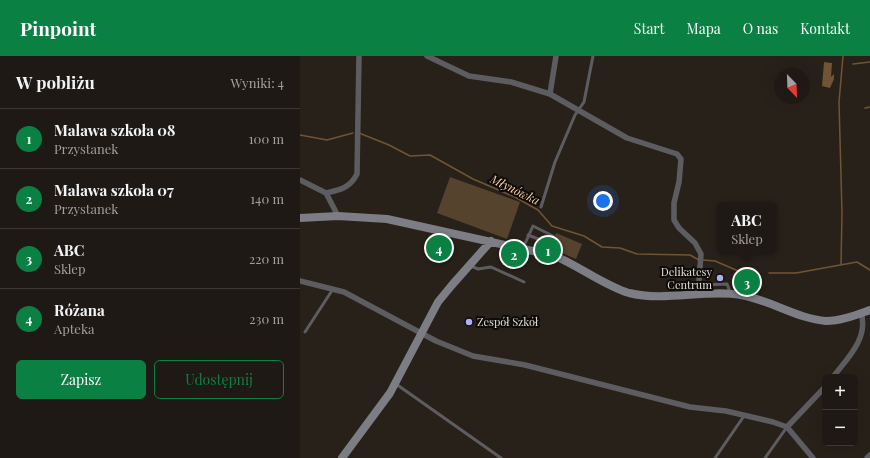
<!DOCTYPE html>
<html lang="pl">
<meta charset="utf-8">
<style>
body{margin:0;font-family:"Playfair Display",serif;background:#26221d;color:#f1f3f6}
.controls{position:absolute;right:12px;bottom:12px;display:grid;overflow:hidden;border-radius:6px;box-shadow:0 4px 16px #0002}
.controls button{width:36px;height:36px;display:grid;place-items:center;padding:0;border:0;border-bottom:1px solid #3c3834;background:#1e1914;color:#f1f3f6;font:20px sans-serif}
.compass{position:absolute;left:474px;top:12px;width:36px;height:36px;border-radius:50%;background:#1e1914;box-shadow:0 4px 16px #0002;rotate:157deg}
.you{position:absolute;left:303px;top:145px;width:14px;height:14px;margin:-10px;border:3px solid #fff;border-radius:50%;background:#1a73e8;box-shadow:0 0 0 6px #1a73e833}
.badge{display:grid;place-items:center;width:26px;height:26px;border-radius:50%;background:#0b8043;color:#fff;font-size:13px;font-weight:700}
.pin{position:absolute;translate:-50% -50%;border:2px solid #fff;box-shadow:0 1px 4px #0006}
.popup{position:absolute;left:417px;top:146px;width:60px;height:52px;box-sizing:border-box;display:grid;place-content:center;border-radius:6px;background:#1e1914;filter:drop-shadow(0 1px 3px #0005);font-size:13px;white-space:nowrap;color:#a1a0a0}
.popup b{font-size:15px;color:#f1f3f6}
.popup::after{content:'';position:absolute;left:50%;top:100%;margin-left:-8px;border:8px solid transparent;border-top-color:#1e1914}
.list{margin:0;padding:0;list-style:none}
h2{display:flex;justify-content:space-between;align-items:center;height:52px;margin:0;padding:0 16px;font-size:17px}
h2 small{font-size:13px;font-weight:400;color:#a1a0a0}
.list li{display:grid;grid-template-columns:26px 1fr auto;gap:12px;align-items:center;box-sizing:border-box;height:60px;padding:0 16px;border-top:1px solid #3c3834}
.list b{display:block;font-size:15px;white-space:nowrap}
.list p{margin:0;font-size:13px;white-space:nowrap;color:#a1a0a0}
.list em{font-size:13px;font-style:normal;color:#a1a0a0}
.actions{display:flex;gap:8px;padding:12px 16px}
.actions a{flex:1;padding:9px 0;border:1px solid #0b8043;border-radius:6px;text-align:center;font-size:14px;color:#0b8043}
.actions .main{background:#0b8043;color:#fff}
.map{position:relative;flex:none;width:570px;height:402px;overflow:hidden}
header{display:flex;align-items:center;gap:24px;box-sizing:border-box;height:56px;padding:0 20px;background:#0b8043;color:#fff}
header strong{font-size:19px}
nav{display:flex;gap:22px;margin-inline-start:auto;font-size:14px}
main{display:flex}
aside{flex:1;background:#1e1914}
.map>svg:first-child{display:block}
</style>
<header>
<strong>Pinpoint</strong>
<nav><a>Start</a><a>Mapa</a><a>O nas</a><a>Kontakt</a></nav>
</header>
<main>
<aside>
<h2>W pobliżu<small>Wyniki: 4</small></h2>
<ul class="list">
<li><span class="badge">1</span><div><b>Malawa szkoła 08</b><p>Przystanek</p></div><em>100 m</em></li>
<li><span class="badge">2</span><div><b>Malawa szkoła 07</b><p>Przystanek</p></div><em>140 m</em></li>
<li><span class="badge">3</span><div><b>ABC</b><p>Sklep</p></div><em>220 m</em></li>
<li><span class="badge">4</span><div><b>Różana</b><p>Apteka</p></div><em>230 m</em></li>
</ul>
<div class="actions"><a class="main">Zapisz</a><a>Udostępnij</a></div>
</aside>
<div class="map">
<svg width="570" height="402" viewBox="0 0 570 402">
<rect width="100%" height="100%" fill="#28211a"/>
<path fill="#55432e" d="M150 121 220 146 207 183 137 157Z
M256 177 282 188 276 203 250 192Z
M204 199 223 203 221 212 202 209Z"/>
<path fill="#715433" d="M524 6 532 7 531 21 534 18V23L530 32 522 30Z"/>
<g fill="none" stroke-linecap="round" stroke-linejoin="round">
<path stroke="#715433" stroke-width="1.5" d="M553 8 570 6
M565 52 570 51
M59 77 89 89 110 100 130 99 173 123 215 141 238 154 252 170 284 180 302 191 320 192 337 198 390 199 399 204
M0 79 27 84 53 77
M403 204 415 205 443 217H456
M541 208 542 157 539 46 543 0
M469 217H496L557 206 570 214"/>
<path stroke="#5d5d61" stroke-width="3" d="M241 151 255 106 275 59 284 46 293 0
M223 192 233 170 253 180 246 186 228 179
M171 210 178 213 191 211 224 226
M398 229 427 228 429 233 428 237
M5 276 33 233
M96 328 201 402
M415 402 444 360
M465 402 487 371"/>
<path stroke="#5d5d61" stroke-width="5.5" d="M127 0 169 20 211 26 250 38 327 82 377 98 381 103 379 126 374 147V164L379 172 395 187 401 198 398 239
M250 38 256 0
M0 124 26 137
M38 160 26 137C40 134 50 132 57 118L59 0
M0 225 44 236 136 285 173 300 225 309 390 351 426 355 473 366 487 371 513 402
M533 321C547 303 569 282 561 257
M487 371 525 331
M567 402 570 399"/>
<path stroke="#7d7e85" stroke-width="8" d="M0 162 38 160 87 163 255 200C279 210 305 230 329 237 365 246 405 233 441 239 470 244 498 263 526 265 541 265 556 259 570 254
M42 402 90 337 138 246 152 229 191 185"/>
</g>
<g fill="#afaefa" stroke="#0e0b08" stroke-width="1.5">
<circle cx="420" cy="222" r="4"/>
<circle cx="169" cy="266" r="4"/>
</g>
<g text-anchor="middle" stroke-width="4" stroke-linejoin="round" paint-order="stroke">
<g font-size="11" fill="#e1ddd8" stroke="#0e0b08" text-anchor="end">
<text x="412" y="220">Delikatesy<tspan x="412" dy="13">Centrum</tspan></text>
<text x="177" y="270" text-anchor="start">Zespół Szkół</text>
</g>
<g font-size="12" font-style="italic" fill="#fdd4a9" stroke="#0e0b08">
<text transform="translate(215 134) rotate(26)" y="4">Młynówka</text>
</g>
</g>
</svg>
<div class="controls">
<button>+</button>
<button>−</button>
</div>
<svg class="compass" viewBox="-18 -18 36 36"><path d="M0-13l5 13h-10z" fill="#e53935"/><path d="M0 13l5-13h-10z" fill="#a1a0a0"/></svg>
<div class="you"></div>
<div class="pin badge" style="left:248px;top:194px">1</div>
<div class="pin badge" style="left:214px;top:198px">2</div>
<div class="pin badge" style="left:447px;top:226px">3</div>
<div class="popup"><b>ABC</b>Sklep</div>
<div class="pin badge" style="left:139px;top:192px">4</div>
</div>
</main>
